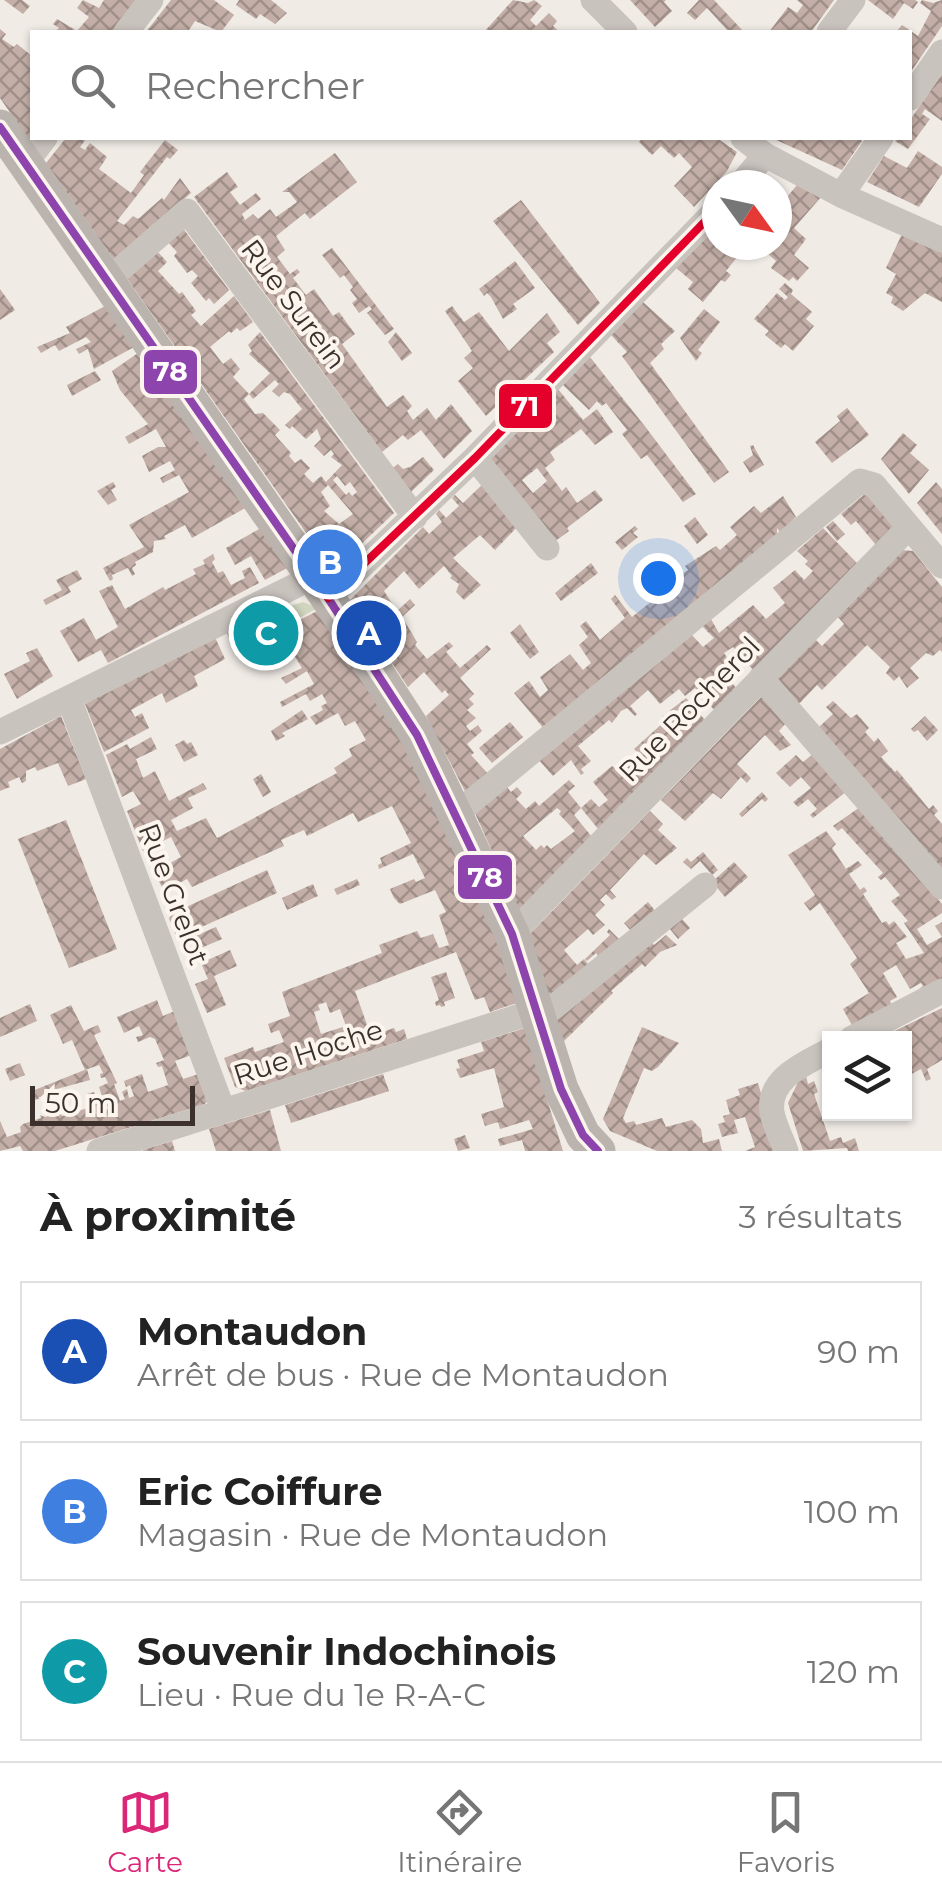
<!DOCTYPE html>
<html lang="fr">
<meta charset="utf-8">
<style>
body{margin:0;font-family:Montserrat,sans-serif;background:#f6f6f6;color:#222}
.controls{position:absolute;right:30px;bottom:30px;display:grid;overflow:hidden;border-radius:0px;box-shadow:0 2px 8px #0004}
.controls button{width:90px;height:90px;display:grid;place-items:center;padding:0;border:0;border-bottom:2px solid #e0e0e0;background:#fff;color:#222;font:50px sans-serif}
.compass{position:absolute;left:702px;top:170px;width:90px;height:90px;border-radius:50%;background:#fff;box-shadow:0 2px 8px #0004;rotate:123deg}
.scale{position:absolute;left:30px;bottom:25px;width:165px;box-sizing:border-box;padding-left:10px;border:5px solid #3b302b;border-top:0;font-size:28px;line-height:35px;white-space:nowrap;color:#3b302b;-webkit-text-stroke:8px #fbf5ee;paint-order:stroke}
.you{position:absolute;left:658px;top:578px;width:35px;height:35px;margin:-25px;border:8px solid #fff;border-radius:50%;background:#1a73e8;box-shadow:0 0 0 15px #1a73e833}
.badge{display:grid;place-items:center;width:65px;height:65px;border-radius:50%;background:#db2777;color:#fff;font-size:32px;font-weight:700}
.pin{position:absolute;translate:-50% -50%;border:5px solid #fff;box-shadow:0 2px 10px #0006}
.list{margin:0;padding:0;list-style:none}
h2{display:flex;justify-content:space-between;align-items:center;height:130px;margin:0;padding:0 40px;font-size:42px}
h2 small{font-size:32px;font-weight:400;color:#767676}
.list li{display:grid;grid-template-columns:65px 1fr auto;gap:30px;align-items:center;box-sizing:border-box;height:140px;margin:0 20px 20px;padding:0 20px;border:2px solid #e0e0e0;border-radius:0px}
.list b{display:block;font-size:38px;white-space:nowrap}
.list p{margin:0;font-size:32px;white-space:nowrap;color:#767676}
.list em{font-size:32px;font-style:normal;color:#767676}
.icon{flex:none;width:55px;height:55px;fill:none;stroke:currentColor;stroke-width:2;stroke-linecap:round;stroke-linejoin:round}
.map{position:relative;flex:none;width:942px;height:1151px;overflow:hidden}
.search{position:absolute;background:#fff;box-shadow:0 2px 8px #0004;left:30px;right:30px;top:30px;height:110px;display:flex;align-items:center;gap:25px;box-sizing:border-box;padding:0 35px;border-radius:0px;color:#767676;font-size:38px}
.sheet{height:610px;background:#fff}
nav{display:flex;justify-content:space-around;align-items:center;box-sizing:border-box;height:140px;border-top:2px solid #e0e0e0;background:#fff;font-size:28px;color:#767676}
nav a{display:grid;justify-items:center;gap:5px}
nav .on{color:#db2777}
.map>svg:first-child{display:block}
</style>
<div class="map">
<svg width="942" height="1151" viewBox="0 0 942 1151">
<defs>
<pattern id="building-cross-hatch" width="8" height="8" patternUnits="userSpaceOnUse" patternTransform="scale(2.5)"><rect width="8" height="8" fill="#c3afa7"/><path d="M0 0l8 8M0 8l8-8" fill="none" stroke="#a08f88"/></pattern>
</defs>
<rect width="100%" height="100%" fill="#f0ebe5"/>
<path fill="#d1d6bf" d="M303 602 318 608 261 638 251 618Z"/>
<path fill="url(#building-cross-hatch)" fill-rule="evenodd" d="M4 0H22L30 6 23 14Z
M83 0 99 8 104 0H137L113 32H55L59 28 53 24 57 19 77 31 89 17 77 8Z
M171 0H214L234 15 221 32 195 21 189 30 193 32H146Z
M239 0H271L287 13 275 24 260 14 256 19 236 5Z
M513 0 528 3 534 0 542 6 530 20 536 26 549 13 557 21 553 26 560 32H484Z
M630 0H666L664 2 672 11 655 27Z
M699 0H714L744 32H729L707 8 695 20 687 13Z
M797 0H834L811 32H769L788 7 797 13 803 5Z
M868 0H915L918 2 913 9 904 3 893 19Z
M922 0 933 3 942 0V26L910 73V32H896L902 25 918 36 931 11 920 3Z
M0 29 6 34 2 39 14 47 17 44 32 56V144L0 98Z
M942 74V121L925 109 922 114 930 119 908 149 895 141 898 138H910V120Z
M66 138H83L86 139 80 147 85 150 90 143 107 157 99 169 131 193 144 175 140 172 165 140 178 150 170 159 167 157 117 221 124 225 133 216 138 219 162 198 164 200 180 178 191 193 114 260 46 163Z
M643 138H717L737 152 727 171 694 207 674 186 692 167 679 153 674 158 661 146 652 155 639 142Z
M772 138H858L862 141 842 170Z
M918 151 942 167V174L919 207 867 182 884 156 907 168Z
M335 153 357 182 310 219 305 213 276 236 285 250 277 257 290 274 297 269 300 272 293 278 306 295 314 289 333 316 339 312 355 334 342 344 387 407 403 395 412 406 407 411 413 420 427 408 436 420 451 404 472 431 444 459 421 430 408 440 403 435 382 452 194 197 227 172 238 187 230 192 240 205 256 193 261 199 242 214 245 220 253 214 258 219 270 209 276 217 297 202 289 192H282Z
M797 185 822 196 794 228 806 239 794 255 809 268 797 281 793 277 789 281 771 268 776 261 760 247 777 245V209Z
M521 200 600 303 578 325 493 221Z
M182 227 229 290 214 304 209 298 206 301 191 283 198 276 192 270 187 273 174 256 177 252 167 241Z
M717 227V245H747L726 271 731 275 725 282 721 280 703 302 688 289 693 282 676 268Z
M902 234 942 252V302L925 293 903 311 891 303 893 297 886 293 896 274 886 268Z
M332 248 394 329 385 335 367 313 372 309 369 306 359 313 352 303 357 299 350 290 353 287 344 275 340 278 322 255Z
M156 250 167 262 158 271 179 294 182 292 196 311 191 315 201 326 234 296 253 322 240 331 237 328 231 333 229 331 210 347 223 364 231 358 240 369 233 377 249 394 244 399 255 414 263 413 280 430 275 435 291 453 289 456 295 463 301 459 310 468 304 474 313 483 321 476 326 482 342 465 331 457 334 454 331 450 324 456 314 446 321 439 317 429 306 439 292 426 290 429 285 425 302 409 290 394 284 392 279 397 272 391 279 384 275 380 253 399 249 394 270 373 249 354 252 351 248 345 260 332 394 513 333 571 126 277ZM337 476 345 486 350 482 357 492 352 496 349 492 346 495 333 480ZM328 485 353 514 339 524 324 511 330 506 321 492Z
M515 261 535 288 513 304 517 309 503 319 491 297 487 293 484 296 479 289Z
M785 283 793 290 791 294 812 312 806 319 814 326 793 351 785 344 781 348 765 335 769 331 754 319 777 293 785 300 788 297 779 289Z
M0 289 15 310 0 320Z
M643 302 675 331 661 344 664 349 650 363 729 472 714 483 622 356 627 352 611 335Z
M107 305 136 346 94 369 88 349 79 354 76 349 91 342 86 337 59 351 55 345 41 353 37 347 70 333 66 327Z
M452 306 464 322 479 312 509 351 547 313 560 332 547 343 554 352 486 416 458 381 473 368 464 358 472 351 445 311Z
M704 309 720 322 698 350 702 353 696 361 680 338Z
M396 332 412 353 402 361 388 342Z
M138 353 247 507 192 538 185 525 164 536 166 539 154 541 153 552 135 562 136 565 132 568 135 574 132 576 128 568 112 575 113 579 110 581 103 568 144 547 129 525 189 492 179 475 163 483 160 478 175 470 170 461 149 472 146 465 142 456 158 447H166L156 429 129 444 125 437 148 424 120 390 112 371Z
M590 357 647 429 696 494 683 502 647 455 641 459 622 434 627 430 606 403 602 406 597 401 589 410 563 385Z
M95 371 101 380 72 396 67 385Z
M558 389 583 420 597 409 613 432 595 445 581 429 550 452 555 460 545 468 562 491 566 487 577 503 595 490 603 500 567 528 569 531 550 545 486 463ZM537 468 547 481 533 493 522 480Z
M847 408 869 435 832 463 815 442 840 421 837 416Z
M903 433 917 445 910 453 929 470 909 494 881 459Z
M753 445 764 465 750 473 743 462 753 455 750 446Z
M423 457 434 470 411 492 393 468 398 464 403 469 410 467Z
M486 481 520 524 495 550 480 535 453 558 481 585 464 600 456 592 459 584 450 578 452 576 444 566 419 589 404 571 384 591 397 611 410 599 415 605 402 617 417 642 415 645 427 659 449 642 453 646 446 652 460 668 487 645 491 649 460 678 474 694 469 699 474 704 467 710 476 718 466 726 470 731 478 725 482 731 467 744 474 753 471 755 490 776 467 795 426 716 449 695 445 690 442 693 424 672 408 687 350 600 423 527 429 534 442 522 436 514 439 510 446 518 459 506 452 498 455 495 463 503Z
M113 482 116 487 111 490 117 500 108 505 97 491Z
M936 482 942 489V534L917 503Z
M866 493 893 527 876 545 856 521 851 525 841 514Z
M783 496 796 517 780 532 777 528V534L545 730 514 693 529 681 540 697 548 690 540 677 570 654 583 670 591 663 579 645 588 637 580 626 586 621 600 640 625 618 611 599 615 595 632 617 657 597 654 592 688 570 685 566 716 546 720 550 737 535 730 527 754 506 761 513Z
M695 517 708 535 697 544 684 526Z
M833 521 845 534 837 541 826 527Z
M635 526 638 529 633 533 638 537 622 550 615 542Z
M261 528 289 567 265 580 251 556 235 565 226 548Z
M823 528 857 563 754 671 733 647 724 653 730 662 721 669 737 689 715 711 695 688 685 696 679 689 660 704 648 690 630 706 637 714 635 716 627 708 621 711 612 723 609 720 578 746 591 761 581 769 584 773 581 775 571 760 553 776 537 758 691 634 703 647 714 638 699 623 708 614 719 633 753 605 766 619 785 603 773 588 795 570 804 580 813 571 805 564 808 561 797 551Z
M901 550 913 551 942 587V652L940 650 933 656 926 653 910 668 919 678 907 688 899 676 894 681 886 673 890 667 867 645 822 690 817 685 799 704 777 678 815 639 822 646 844 624 837 616Z
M213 554 215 559 212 562 218 573 223 571 231 585 245 578 242 571 250 567 259 583 108 663 101 650 78 662 60 631 84 618 96 640 118 627 99 591 112 585 125 609 163 587 165 590 196 574 193 569 205 564 203 560Z
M591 563 598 573 561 601 555 593Z
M77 570 82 579 68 587 71 592 46 605 43 600 62 590 56 580Z
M319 610 403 737 493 928 517 1003 490 1012 484 997 475 1000 456 952 355 991 371 1036 394 1028 396 1032 404 1029 407 1039 246 1091 235 1087 224 1058 253 1047 255 1052 284 1042 279 1030 271 1033 268 1024 290 1016 282 992 382 953 379 945 417 931 421 938 433 934 439 948 449 945 439 915 446 912 435 890 400 904 394 898 390 889 414 879 416 882 425 878 413 854 379 869 378 865 382 863 380 858 411 843 392 806 358 822 353 813 307 836 304 830 281 840 284 846 192 887 187 879 164 891 154 872 181 857 171 837 143 851 127 811 141 804 133 791 122 797 106 755 127 744 130 749 151 737 157 749 136 759 143 778 155 771 169 801 203 783 207 789 188 798 193 808 171 820 177 831 206 818 217 838 337 773 334 768 352 756 349 749 366 740 355 721 345 726 338 713 316 725 310 717 323 710 321 706 327 703 322 694 310 701 306 694 282 707 280 702 314 684 307 671 286 684 281 678 302 668 282 636 278 639 273 634ZM326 1002 330 1013 340 1009 346 1026 321 1034 314 1012 320 1010 318 1005Z
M249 619 260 641 236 654 225 629Z
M520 624 539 652 530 659 510 633Z
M214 635 225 659 194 676 198 686 166 703 162 693 131 710 135 717 142 713 149 728 104 752 85 704Z
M37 648 53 676 17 699 4 674 30 661 26 653Z
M764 694 787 722 779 731 791 745 780 751 765 735 737 764 751 778 747 783 741 777 721 799 713 793 685 821 661 800Z
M686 698 705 720 599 830 581 808 574 815 592 837 519 911 474 811 505 785 511 792 517 787 522 793 516 799 526 809 535 801 539 806 569 780 575 786 568 792 581 808 591 799 599 807 608 800 593 782 612 766 617 770 637 752 634 749 665 721 662 717ZM557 808 561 811 559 814 575 831 551 849 547 845 544 848 541 845 536 850 523 836Z
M833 701 851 718 857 714 869 728 865 732 874 742 878 738 888 751 881 757 895 772 897 770 929 809 933 805 938 811 934 815 942 824V872L819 727 833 714 826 707Z
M302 710 308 719 282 733 285 736 276 741 271 731Z
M61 716 86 779 68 786 58 763 37 771 35 767 26 771V781L22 783 19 777 8 782 10 787 0 791V749Z
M925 716 938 730 927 741 918 730 914 732 911 729Z
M510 722 523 737 492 763 479 748Z
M184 740 187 744 191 742 198 755 184 762 175 745Z
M814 753 847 791 813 818 810 815 817 809 808 799 798 807 793 802 811 788 801 777 790 787 776 773 796 755 803 762Z
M261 774 271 792 263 797 253 779Z
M762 792 768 799 765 802 762 799 742 817 739 814Z
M860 807 942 904V913L917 929 927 945 942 937 935 926 942 922V983L919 989 923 986 921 983 910 989 896 965 883 973 897 997 890 1001 893 1007 853 1027 843 1009 869 993 850 964 857 958 820 903 810 911 804 903 815 895 788 855 826 831 836 844 832 848 846 869 858 861 862 865 849 874 860 890 864 887 867 891 863 894 882 923 886 921 889 925 894 921 907 937 896 943 906 959 924 953 904 923 908 921 891 901 900 895 885 877 881 880 878 877 883 873 842 828 838 831 833 826Z
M650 811 663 824 658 830 677 848 656 865 644 854 610 890 616 897 612 900 606 894 600 900 605 905 595 915 605 925 593 935 588 929 564 950 577 965 584 959 593 970 552 1006 528 936Z
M66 820 117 949 69 968 18 839Z
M703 852 718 870 712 875 700 861 691 869 683 862 687 858 691 862Z
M734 862 748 877 725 897 712 882Z
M267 870 277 893 177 938 169 918 173 913Z
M357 879 360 885 337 895 334 889Z
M313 884 318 896 287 910 282 898Z
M648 902 661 918 637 938 624 923Z
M677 913 690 928 678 939 665 923Z
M216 927 222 939 201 948 195 936Z
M609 929 623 943 602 962 596 953 587 961 585 959 610 935 607 932Z
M666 935 677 945 660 952 645 967 642 964 611 991 613 993 563 1042 554 1016 648 937 654 945Z
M230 950 237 966 214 976 226 1005 207 1013 195 984 208 979 201 963Z
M446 972 455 998 444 1002 445 1006 441 1007 440 1005 436 1006 435 1002 439 1000 431 977Z
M157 1000 163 1016 177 1010 194 1054 175 1061 183 1079 202 1073 211 1096 205 1104 55 1151H23L20 1146 0 1151V1121L7 1137 21 1132 20 1127 23 1124 41 1118 40 1115 45 1117 60 1112 62 1116 91 1107 87 1094 94 1092 99 1108 105 1106 99 1087 108 1083 105 1077 101 1078 100 1074 103 1073 99 1065 85 1070 72 1040 63 1044 50 1015 71 1005 84 1031 98 1025 101 1032 94 1035 117 1083 114 1084 120 1101 125 1099 122 1092 127 1089 129 1098 134 1096 130 1085 126 1087 124 1081 142 1074 148 1092 168 1085 162 1066 158 1067 156 1063 164 1060 155 1039 150 1037 138 1042 136 1037 143 1035 139 1026 124 1033 117 1017Z
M30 1004 37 1021 0 1037V1018Z
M942 1008V1060L927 1069 931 1079 926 1081 921 1069 904 1078V1038H880Z
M642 1027 679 1043 658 1067 652 1071 644 1068 623 1118 626 1123 634 1121 636 1125 662 1118 666 1127 692 1120 701 1129 703 1143 719 1139 722 1151H657L610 1131 603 1119Z
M525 1028 563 1151H525L522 1140 500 1146 498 1139 533 1129 529 1120 500 1129 498 1122 485 1126 481 1114 504 1107 494 1068 460 1078 456 1069 460 1068 457 1060 484 1051 481 1042Z
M20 1063 25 1075 10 1081 5 1069Z
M87 1069 90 1080 53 1090 54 1093 35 1100 32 1091Z
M383 1074 389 1091 291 1123 285 1105Z
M806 1076 808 1084 814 1081 818 1092 814 1094 830 1141 841 1137 843 1143 855 1138 859 1151H848L847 1148 803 1151 788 1103 800 1078Z
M758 1083 778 1151H745L755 1147 745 1117 734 1120 738 1133 722 1137 718 1124 725 1122 723 1116 730 1114 726 1100 740 1095 738 1089Z
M270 1110 281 1151H216L209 1129Z
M465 1135 470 1148 458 1151 454 1139Z
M172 1141 175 1151H143V1150Z"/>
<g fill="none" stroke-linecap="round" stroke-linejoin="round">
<path stroke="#c9c3be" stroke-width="25" d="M593 0 625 32
M126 32 151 0
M829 32 853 0
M910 98 942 52
M743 138 765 155 841 195 942 240
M25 164 45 138
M740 185 765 155
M841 195 881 138
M108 280 187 211 415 517
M475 458 547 548
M328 598 475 458 717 209
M761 678 942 887
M69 699 223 1110
M0 732 313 577
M455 815 860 481 874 485 942 566
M512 934 909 527
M539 1019 705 885
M852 1038 942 991
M99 1151 536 1011
M786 1151C782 1139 774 1125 772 1112 767 1078 806 1063 830 1050"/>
<path stroke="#bab3ae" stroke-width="35" d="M0 127 328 598 417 735 512 934 561 1089 583 1135 598 1151"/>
<g stroke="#fbf5ee" stroke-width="15">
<path id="bus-1" d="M0 127 328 598 417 735 512 934 561 1089 583 1135 598 1151"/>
</g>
<g stroke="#fbf5ee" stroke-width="15">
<path id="bus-2" d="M328 598 475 458 717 209"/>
</g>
<use href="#bus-1" stroke="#8e44ad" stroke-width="8"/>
<use href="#bus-2" stroke="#e4002b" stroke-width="8"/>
</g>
<g text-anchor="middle" stroke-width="8" stroke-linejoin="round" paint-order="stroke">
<g font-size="28" fill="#3b302b" stroke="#fbf5ee">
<text transform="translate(294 304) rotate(53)" y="10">Rue Surein</text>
<text transform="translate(689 709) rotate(-46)" y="10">Rue Rocherol</text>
<text transform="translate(174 894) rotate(69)" y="10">Rue Grelot</text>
<text transform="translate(308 1052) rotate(-18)" y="10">Rue Hoche</text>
</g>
</g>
<g stroke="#fbf5ee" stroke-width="4">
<rect x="142" y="348" width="57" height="48" rx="10" fill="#8e44ad"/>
<rect x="497" y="382" width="57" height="48" rx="10" fill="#e4002b"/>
<rect x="456" y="853" width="58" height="48" rx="10" fill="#8e44ad"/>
</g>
<g font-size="28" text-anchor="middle" font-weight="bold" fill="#fff">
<text x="170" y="381">78</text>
<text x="525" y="416">71</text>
<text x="485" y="887">78</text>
</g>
</svg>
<div class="controls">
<button><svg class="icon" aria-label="layers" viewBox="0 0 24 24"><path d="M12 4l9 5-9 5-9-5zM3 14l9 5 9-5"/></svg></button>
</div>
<svg class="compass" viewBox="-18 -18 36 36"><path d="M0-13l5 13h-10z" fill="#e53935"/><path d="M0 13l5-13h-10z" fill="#767676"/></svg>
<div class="scale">50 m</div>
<div class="you"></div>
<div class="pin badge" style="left:369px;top:633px;background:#1a4fb4">A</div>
<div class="pin badge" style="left:330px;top:562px;background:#3f7fe0">B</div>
<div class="pin badge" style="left:266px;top:633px;background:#0f9aa8">C</div>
<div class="search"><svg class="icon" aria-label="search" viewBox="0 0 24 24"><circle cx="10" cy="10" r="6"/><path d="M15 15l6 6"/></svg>Rechercher</div>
</div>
<section class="sheet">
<h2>À proximité<small>3 résultats</small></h2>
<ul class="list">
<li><span class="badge" style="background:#1a4fb4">A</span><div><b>Montaudon</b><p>Arrêt de bus · Rue de Montaudon</p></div><em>90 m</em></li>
<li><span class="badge" style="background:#3f7fe0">B</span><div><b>Eric Coiffure</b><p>Magasin · Rue de Montaudon</p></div><em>100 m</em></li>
<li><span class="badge" style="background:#0f9aa8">C</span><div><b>Souvenir Indochinois</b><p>Lieu · Rue du 1e R-A-C</p></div><em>120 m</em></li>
</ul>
</section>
<nav>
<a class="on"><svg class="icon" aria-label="map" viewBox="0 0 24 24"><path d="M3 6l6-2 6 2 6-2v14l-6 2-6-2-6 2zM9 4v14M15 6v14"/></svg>Carte</a>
<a><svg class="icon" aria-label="directions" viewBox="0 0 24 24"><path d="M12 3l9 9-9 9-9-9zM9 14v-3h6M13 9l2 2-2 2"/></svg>Itinéraire</a>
<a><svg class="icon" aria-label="saved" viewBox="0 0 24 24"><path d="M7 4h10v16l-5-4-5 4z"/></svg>Favoris</a>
</nav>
